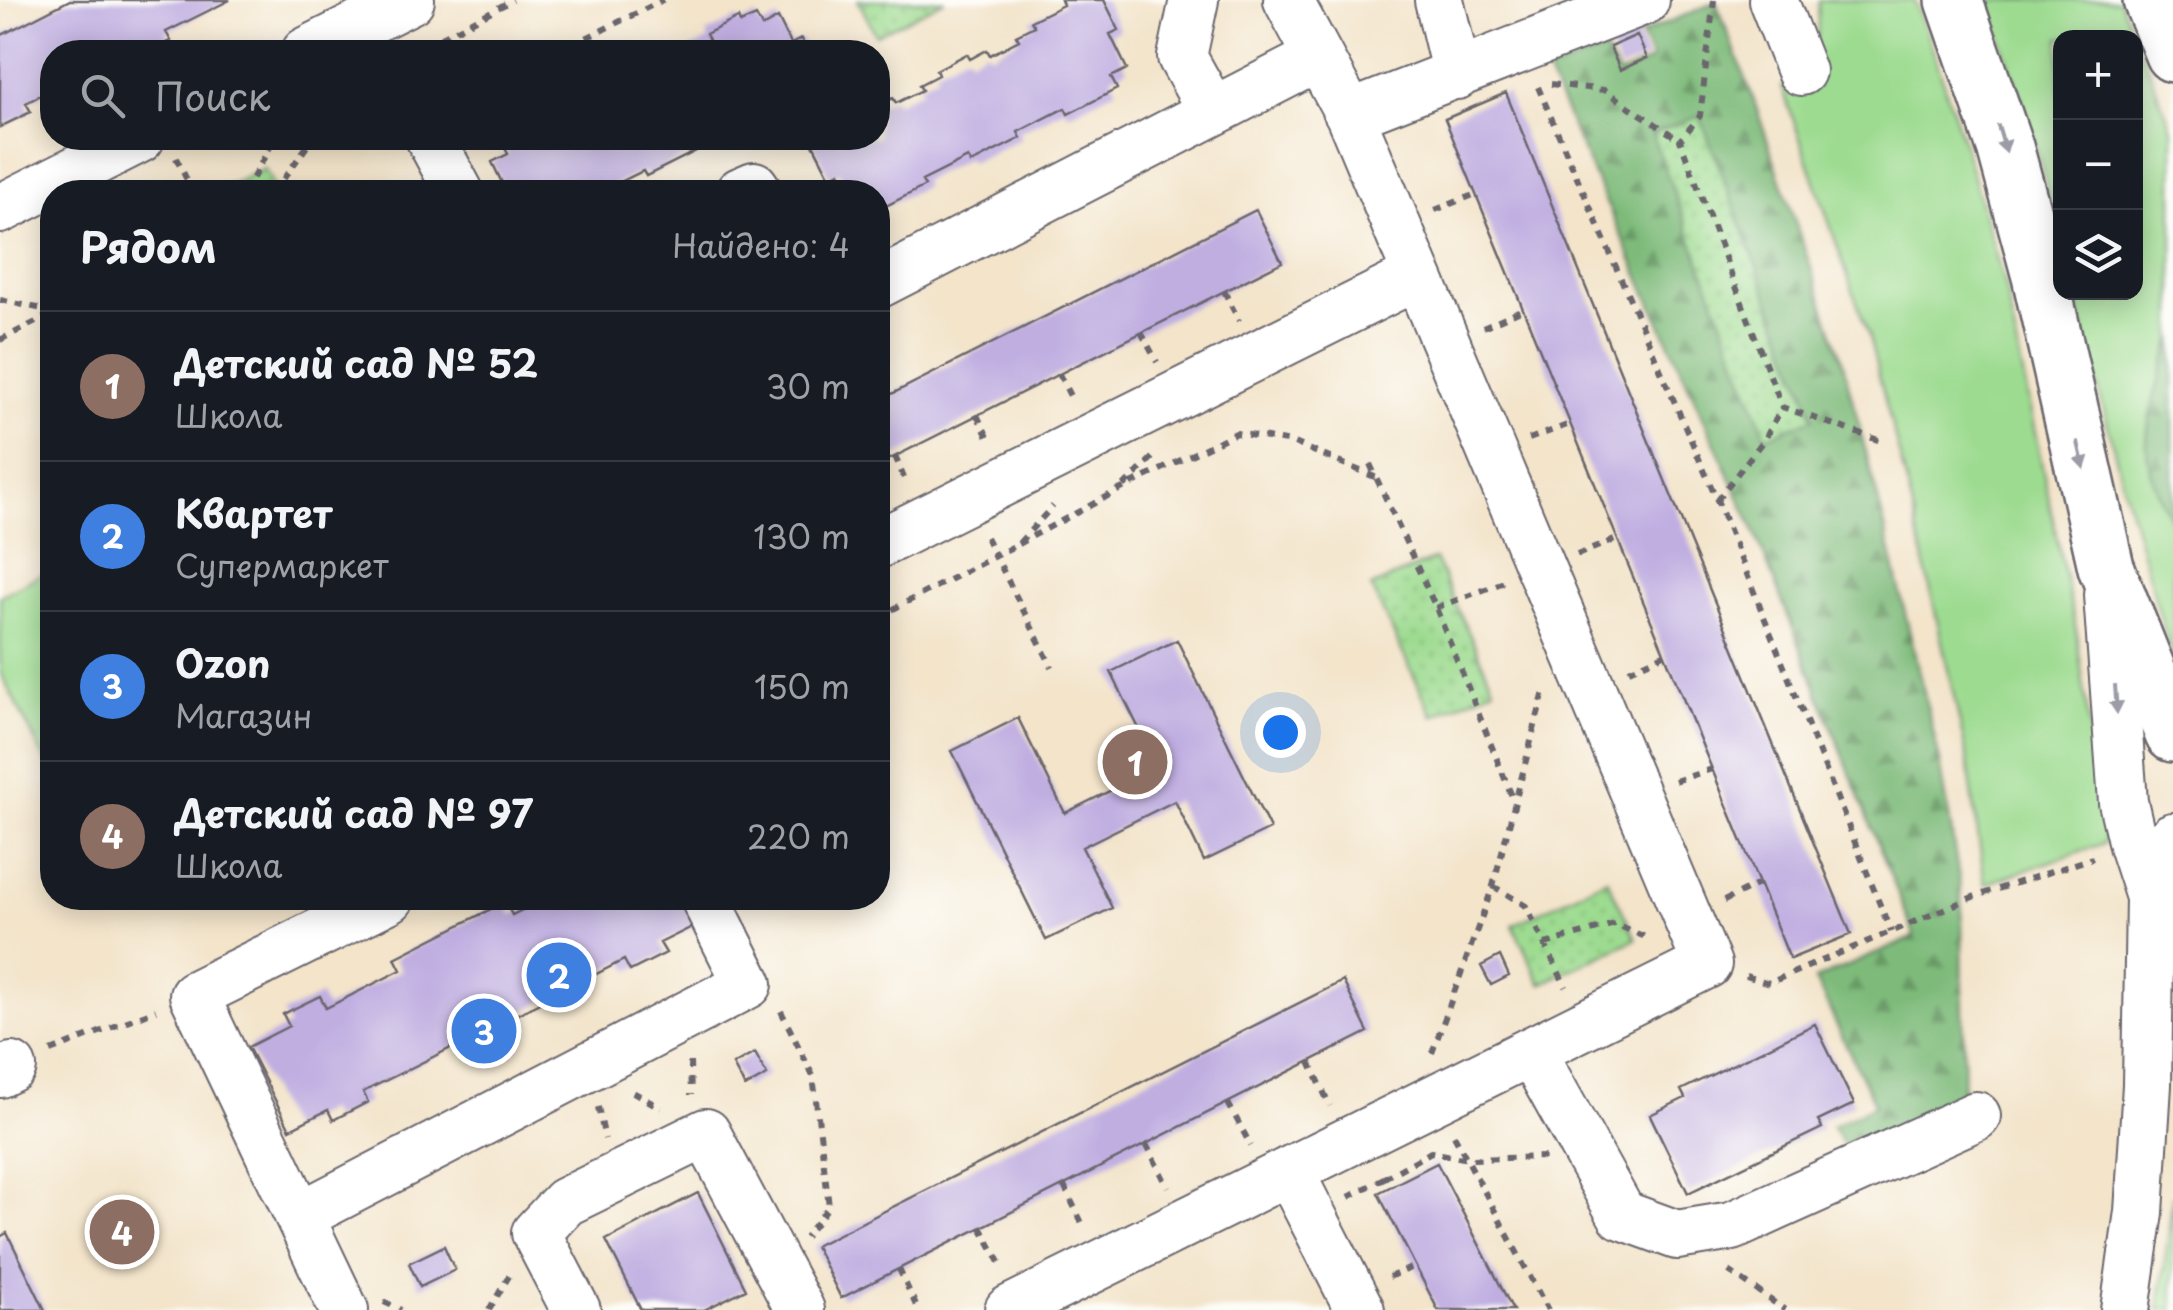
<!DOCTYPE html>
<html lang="ru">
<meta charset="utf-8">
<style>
body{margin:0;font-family:"Playpen Sans",sans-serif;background:#20242c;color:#f1f3f6}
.controls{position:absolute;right:30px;top:30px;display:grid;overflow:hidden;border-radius:20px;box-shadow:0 5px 25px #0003}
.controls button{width:90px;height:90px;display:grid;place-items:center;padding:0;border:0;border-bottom:2px solid #363941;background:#171b24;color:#f1f3f6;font:50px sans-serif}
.you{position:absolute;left:1280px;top:732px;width:35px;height:35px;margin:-25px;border:8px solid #fff;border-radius:50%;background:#1a73e8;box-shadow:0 0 0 15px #1a73e833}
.badge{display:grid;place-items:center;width:65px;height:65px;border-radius:50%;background:#8c9099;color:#fff;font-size:32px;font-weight:700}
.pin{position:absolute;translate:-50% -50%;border:5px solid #fff;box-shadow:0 2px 10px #0006}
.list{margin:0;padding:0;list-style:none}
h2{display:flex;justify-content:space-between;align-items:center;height:130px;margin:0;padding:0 40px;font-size:42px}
h2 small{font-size:32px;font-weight:400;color:#9ea1a6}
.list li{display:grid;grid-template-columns:65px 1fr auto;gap:30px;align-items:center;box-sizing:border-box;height:150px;padding:0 40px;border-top:2px solid #363941}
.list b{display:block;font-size:38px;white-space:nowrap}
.list p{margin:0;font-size:32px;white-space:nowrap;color:#9ea1a6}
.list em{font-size:32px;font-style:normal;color:#9ea1a6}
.icon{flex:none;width:55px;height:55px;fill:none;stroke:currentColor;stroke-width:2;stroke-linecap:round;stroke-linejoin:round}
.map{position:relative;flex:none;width:2173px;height:1310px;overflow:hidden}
.search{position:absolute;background:#171b24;box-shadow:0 5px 25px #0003;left:40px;top:40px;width:850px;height:110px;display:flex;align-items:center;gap:25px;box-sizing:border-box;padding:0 35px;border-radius:40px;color:#9ea1a6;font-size:38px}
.panel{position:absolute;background:#171b24;box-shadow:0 5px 25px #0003;left:40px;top:180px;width:850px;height:730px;border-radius:40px}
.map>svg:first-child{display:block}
</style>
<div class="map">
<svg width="2173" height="1310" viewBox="0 0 2173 1310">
<defs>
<pattern id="forest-firs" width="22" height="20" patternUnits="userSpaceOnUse" patternTransform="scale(2.5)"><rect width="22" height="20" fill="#7ebb7a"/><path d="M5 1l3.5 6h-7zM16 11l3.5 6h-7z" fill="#679865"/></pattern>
<pattern id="park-dots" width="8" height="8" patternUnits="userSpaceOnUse" patternTransform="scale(2.5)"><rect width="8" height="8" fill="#9ddb90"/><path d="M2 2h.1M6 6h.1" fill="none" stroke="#87bc7d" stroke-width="1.8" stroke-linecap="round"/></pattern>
</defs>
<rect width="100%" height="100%" fill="#fdfcf7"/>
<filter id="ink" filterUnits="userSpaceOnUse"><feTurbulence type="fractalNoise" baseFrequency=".01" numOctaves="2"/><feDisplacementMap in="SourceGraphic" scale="20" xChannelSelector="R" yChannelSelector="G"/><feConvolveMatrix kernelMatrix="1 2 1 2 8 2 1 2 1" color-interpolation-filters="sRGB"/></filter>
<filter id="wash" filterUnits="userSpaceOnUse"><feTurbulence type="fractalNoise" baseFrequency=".0048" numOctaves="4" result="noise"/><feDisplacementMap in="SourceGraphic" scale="40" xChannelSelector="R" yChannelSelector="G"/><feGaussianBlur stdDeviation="2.25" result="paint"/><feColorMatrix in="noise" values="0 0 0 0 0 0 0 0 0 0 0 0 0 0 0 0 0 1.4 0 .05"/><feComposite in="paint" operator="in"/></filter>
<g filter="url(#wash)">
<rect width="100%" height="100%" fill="#f3e4ca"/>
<path fill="#9ddb90" stroke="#607e66" stroke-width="2.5" d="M1819 0H1914L1935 55 1967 156 2004 283 2076 630 2105 843 1985 884 1967 756 1910 497 1869 337 1782 87 1815 72Z
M1988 0H2119L2135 37 2060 38V239L2035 141Z
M2136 39 2173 131V661L2125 493 2074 293 2136 292Z
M52 569V774L0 672V596Z
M2173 1195V1310H2159Z"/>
<path fill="url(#forest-firs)" stroke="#506e5a" stroke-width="2.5" fill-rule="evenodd" d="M1716 2 1754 101 1842 359 1883 519 1940 761 1959 878 1962 911 1964 1111 1851 1159 1832 1126 1875 1105 1815 980 1915 937 1754 530 1547 72 1605 51 1619 75 1652 60 1641 34ZM1700 117 1814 418 1653 134Z
M2173 337V524C2161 499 2146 471 2147 443 2148 406 2163 371 2173 337Z"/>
<path fill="url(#park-dots)" stroke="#607e66" stroke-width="2.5" d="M858 0H945L876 35Z
M1700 116 1814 418 1766 437 1652 134Z
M265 169 276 192H215Z
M1435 559 1494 688 1433 716 1371 587Z
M1607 879 1636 939 1541 984 1513 925Z"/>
<g id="blocks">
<path fill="#c0aee1" d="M70 0H230L166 32 171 41 148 52H52V89L26 103 31 112 0 127V36Z
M1061 0H1104L1119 30 1110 34 1127 69 1111 77 1117 89 1068 114 1065 108 1018 132 1021 138 971 163 968 158 922 181 925 186 878 210V192H850L840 172 830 177 810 138H878V106L893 98 896 103 922 90 919 85 938 75 936 70 967 54 970 59 987 50 990 55 1019 40 1016 35 1034 26 1031 21 1063 5Z
M756 16 762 27 778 18 791 44 801 39 808 52H693L691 48 709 40 706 34 738 18 740 23Z
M1637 35 1647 58 1620 70 1610 47Z
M1506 93 1851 934 1790 959 1445 119Z
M516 138H709L693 146 696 151 646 176 643 171 600 192H500L505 189 492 162 508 154 503 144Z
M1256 210 1282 262 878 465V401Z
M1177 640 1270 829 1204 861 1175 801 1082 847 1112 908 1046 940 952 751 1018 718 1065 813 1158 767 1111 672Z
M546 898H685L698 924 660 943 666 953 630 971 624 960 508 1019 513 1030 478 1048 473 1037 363 1092 368 1102 333 1120 328 1110 290 1129 248 1047 289 1026 283 1014 320 996 326 1008 401 970 395 958 505 902 512 915Z
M1500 956 1509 976 1491 985 1481 966Z
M1343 981 1368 1032 841 1298 815 1246Z
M1815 1024 1854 1104 1818 1121 1822 1128 1688 1193 1650 1115 1685 1098 1681 1090Z
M755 1053 767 1075 745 1087 733 1065Z
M1437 1163 1513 1310H1438L1378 1193Z
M698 1193 746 1289 704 1310H641L606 1240Z
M7 1233 45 1310H0V1237Z
M444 1246 455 1270 420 1287 409 1263Z"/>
</g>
</g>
<g filter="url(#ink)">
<use href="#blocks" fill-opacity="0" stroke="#6b666d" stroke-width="2.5"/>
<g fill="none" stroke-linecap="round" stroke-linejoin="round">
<g stroke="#6b666d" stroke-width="52">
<path id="minor" d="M1194 0 1182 57 1212 111
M1439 0 1457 75
M1773 0 1801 71
M306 52 410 0
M1350 115 1645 0
M430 138 459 192
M740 192 754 186 758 192
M0 209 140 138
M878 284 1317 58
M878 544 1416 276
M2108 595 2123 802 2133 845 2149 894
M1531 1051 1622 1215 1677 1235 1732 1226 1976 1116
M0 1073 12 1067
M1289 1171 1360 1310
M300 1216 748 984 705 898
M344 1310 194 995 390 898
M576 1310 536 1233 565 1202 706 1133 800 1310
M1009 1310 1707 964 1350 115 1288 0
M2125 1310 2139 1212 2147 1085 2150 897 2160 849 2173 837"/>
</g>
<g stroke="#6b666d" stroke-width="60">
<path id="major" d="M1954 0 2005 147 2040 276 2106 567 2173 734
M2151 0 2173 54"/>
</g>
<path stroke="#6b666d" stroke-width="6" stroke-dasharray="8 8" stroke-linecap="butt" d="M1714 0 1700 116 1680 140 1782 407 1881 441
M413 52 513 0
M558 52 663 0
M1551 84 1604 90 1680 140
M1538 87 1717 500 1891 932
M176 158 193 192
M245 192 275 138
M274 192 313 138
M1435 210 1476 194
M1224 291 1239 321
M0 300 52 311
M1483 327 1523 309
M1141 332 1157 362
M0 340 52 314
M1059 374 1072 400
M977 415 990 441
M1529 439 1570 424
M895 456 906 483
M1370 464 1436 608 1513 799
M1124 486 1154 456
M1717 500 1766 437 1782 407
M986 537 1052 667
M1018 544 1119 490 1236 433 1292 442 1377 478
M1577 555 1617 539
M1436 608 1504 582
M878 617 1018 544 1053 506
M1629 670 1664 654
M1675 781 1712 769
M1493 886 1526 906 1566 987
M1724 901 1758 884
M1545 944 1615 924 1650 939
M1746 976 1769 983 1973 897 2093 858
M781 1011 813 1076 829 1206 805 1237
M51 1051 156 1010
M1432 1053 1493 886 1545 688
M690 1062 691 1095
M1310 1062 1330 1106
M633 1092 661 1108
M1228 1103 1251 1146
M598 1107 605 1139
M1454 1135 1548 1310
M1146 1144 1168 1187
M1384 1178 1431 1152 1468 1159 1545 1157
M1064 1186 1085 1229
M1349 1197 1384 1178 1385 1176
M981 1227 1002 1266
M899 1269 918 1310
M1729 1271 1785 1310
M1389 1277 1416 1266
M384 1302 401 1310
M489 1310 509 1276"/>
<use href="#minor" stroke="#fff" stroke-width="48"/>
<use href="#major" stroke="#fff" stroke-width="55"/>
</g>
<defs><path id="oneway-solid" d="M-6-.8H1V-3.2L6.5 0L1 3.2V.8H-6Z" transform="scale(2.5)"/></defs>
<g fill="#9c9ca7">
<use href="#oneway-solid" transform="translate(2002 139) rotate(73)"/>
<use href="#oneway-solid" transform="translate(2081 455) rotate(77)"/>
<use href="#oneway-solid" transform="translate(2116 699) rotate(86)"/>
</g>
</g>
</svg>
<div class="controls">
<button>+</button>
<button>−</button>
<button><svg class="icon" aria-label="layers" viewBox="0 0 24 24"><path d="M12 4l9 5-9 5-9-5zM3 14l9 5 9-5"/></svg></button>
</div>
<div class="you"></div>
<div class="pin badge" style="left:1135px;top:762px;background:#8d6e63">1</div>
<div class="pin badge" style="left:559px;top:975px;background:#3f7fe0">2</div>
<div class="pin badge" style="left:484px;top:1031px;background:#3f7fe0">3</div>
<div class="pin badge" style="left:122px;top:1232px;background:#8d6e63">4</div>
<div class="search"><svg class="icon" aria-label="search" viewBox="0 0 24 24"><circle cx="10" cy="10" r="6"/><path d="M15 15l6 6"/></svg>Поиск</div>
<section class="panel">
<h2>Рядом<small>Найдено: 4</small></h2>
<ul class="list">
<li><span class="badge" style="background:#8d6e63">1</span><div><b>Детский сад № 52</b><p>Школа</p></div><em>30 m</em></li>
<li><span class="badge" style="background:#3f7fe0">2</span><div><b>Квартет</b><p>Супермаркет</p></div><em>130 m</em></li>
<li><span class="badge" style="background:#3f7fe0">3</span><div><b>Ozon</b><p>Магазин</p></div><em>150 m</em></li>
<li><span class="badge" style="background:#8d6e63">4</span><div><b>Детский сад № 97</b><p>Школа</p></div><em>220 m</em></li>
</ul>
</section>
</div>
